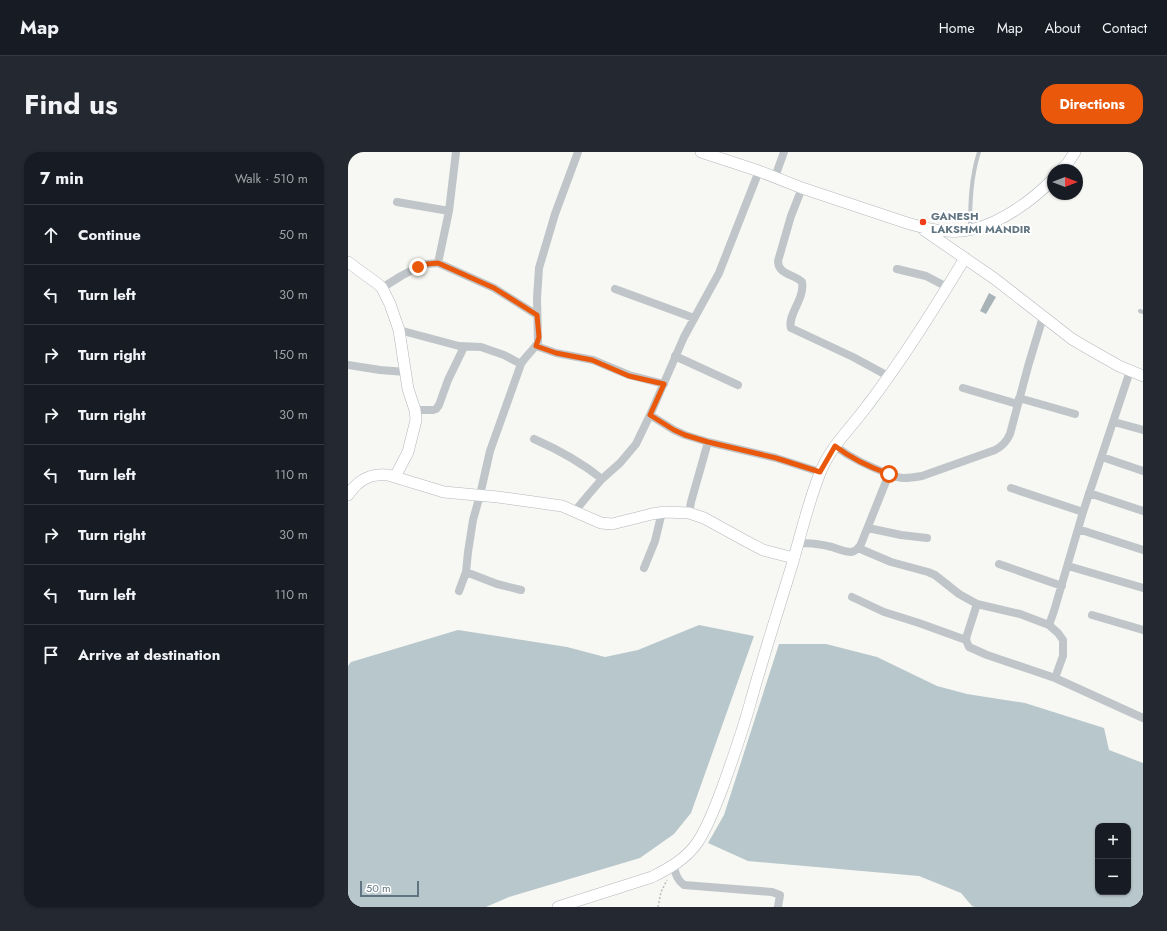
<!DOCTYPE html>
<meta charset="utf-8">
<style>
body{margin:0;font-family:Jost,sans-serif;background:#242831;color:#f1f3f6}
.controls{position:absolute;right:12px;bottom:12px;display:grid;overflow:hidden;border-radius:8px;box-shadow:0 1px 3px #0004}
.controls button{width:36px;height:36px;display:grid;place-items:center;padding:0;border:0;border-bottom:1px solid #363941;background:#171b24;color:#f1f3f6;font:20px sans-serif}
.compass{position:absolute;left:699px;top:12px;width:36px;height:36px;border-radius:50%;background:#171b24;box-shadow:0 1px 3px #0004;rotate:90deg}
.scale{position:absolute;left:12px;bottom:10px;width:59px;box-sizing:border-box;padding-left:4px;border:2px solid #607581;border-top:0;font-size:11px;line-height:14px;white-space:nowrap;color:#607581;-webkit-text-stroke:3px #fff;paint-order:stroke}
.stop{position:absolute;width:12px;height:12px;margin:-9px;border:3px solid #ea580c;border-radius:50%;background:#fff}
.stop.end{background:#ea580c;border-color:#fff;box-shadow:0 1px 4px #0008}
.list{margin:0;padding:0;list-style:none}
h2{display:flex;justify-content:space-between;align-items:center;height:52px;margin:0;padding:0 16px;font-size:17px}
h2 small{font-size:13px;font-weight:400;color:#9ea1a6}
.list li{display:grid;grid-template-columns:26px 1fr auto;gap:12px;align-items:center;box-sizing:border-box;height:60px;padding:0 16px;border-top:1px solid #363941}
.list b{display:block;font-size:15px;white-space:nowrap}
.list em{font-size:13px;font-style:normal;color:#9ea1a6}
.icon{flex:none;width:22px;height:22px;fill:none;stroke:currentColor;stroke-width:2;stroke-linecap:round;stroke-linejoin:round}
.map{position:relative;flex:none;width:795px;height:755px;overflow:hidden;border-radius:16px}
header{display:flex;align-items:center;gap:24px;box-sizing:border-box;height:56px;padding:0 20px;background:#171b24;border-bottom:1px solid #363941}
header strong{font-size:19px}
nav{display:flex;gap:22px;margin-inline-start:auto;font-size:14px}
.intro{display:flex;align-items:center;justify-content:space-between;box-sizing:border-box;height:96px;padding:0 24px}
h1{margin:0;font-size:28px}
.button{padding:10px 18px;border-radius:16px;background:#ea580c;color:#fff;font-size:14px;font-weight:700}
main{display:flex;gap:24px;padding:0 24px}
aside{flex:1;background:#171b24;border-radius:16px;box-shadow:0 1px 3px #0004}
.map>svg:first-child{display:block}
</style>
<header>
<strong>Map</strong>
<nav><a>Home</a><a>Map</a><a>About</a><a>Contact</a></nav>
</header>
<div class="intro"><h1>Find us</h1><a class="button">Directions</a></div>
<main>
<aside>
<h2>7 min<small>Walk · 510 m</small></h2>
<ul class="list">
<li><svg class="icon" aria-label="ahead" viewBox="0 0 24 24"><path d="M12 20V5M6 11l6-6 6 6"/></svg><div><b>Continue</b></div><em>50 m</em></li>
<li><svg class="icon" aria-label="left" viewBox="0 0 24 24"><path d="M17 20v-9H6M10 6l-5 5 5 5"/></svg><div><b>Turn left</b></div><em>30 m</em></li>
<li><svg class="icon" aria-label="right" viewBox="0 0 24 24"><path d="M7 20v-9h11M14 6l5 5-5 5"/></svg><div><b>Turn right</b></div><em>150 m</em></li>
<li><svg class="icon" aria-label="right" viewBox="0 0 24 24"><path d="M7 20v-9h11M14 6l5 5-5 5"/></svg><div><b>Turn right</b></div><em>30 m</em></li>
<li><svg class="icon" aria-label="left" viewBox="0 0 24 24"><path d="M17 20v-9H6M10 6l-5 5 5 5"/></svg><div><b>Turn left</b></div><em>110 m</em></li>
<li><svg class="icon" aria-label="right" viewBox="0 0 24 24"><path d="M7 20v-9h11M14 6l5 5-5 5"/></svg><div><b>Turn right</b></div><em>30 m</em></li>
<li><svg class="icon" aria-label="left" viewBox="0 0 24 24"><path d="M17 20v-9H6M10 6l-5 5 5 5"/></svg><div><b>Turn left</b></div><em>110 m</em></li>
<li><svg class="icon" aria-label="arrive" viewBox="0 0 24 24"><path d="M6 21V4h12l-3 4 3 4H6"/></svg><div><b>Arrive at destination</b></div></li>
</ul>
</aside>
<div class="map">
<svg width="795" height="755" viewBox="0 0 795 755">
<rect width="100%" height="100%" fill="#f7f7f3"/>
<path fill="#b8c7cb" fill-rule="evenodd" d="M351 473 406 484 343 661 326 682 292 706 161 745 138 755H0V514L3 510 110 478 219 495 257 505 290 498Z
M431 492H478L529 505 589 534 619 542 677 551 756 576 761 598 795 611V755H627L624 754 613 741 571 724 400 709 360 691 376 663ZM750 674H780V740H750Z"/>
<path fill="#a8b3b8" d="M641 141 648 145 638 162 632 159Z"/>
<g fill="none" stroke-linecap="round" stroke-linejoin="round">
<g stroke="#b1b9bd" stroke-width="12">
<path id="secondary" d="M353 0 411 19 454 36 556 70C578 77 603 83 626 77 654 70 685 48 705 27
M713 18 719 12 727 0
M576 78 647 127 724 187 741 197 771 214 795 224
M0 110 12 119 30 132 34 136 42 152 51 178 60 237 67 258 68 268 60 300 47 325
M0 343C10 328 22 321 40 323L96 340 150 345 214 354 253 371 264 372 304 362 317 360 341 361 356 366 396 388 415 398 446 406
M210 755 304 725C320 717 338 707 349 691 360 675 367 655 374 637 384 609 394 581 402 552 415 505 430 459 444 413 453 382 460 351 472 321 482 295 503 276 519 254 555 207 586 157 617 106"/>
</g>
<path stroke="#b9bdc0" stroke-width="1.5" stroke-dasharray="2 2" stroke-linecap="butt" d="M310 755 313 740 319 728"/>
<path stroke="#bfc5c8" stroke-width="4" d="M622 77C622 50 623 25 631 0
M792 159 795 160"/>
<path stroke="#bfc5c8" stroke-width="8" d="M427 25 436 0
M454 36 443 64 430 109C430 123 447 122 454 130 457 147 439 163 443 176L505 205 540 224
M49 50 101 59
M90 111 101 59 108 0
M549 117 578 124 599 135
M34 136 53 124 70 115 79 112 90 111 146 136 189 163
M267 137 346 166
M51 178 111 194 133 195 156 203 173 212
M188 194 208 201 245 208 281 223 316 232
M327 204 390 233
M0 213 32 218 58 220
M615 236 669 252
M671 246 727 262
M67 258H85L88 257 91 253 100 228 116 195
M302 263 326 278 337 283 360 290 428 306 472 320
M766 270 795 278
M186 287C211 298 233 310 254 327
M487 294C504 307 521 314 540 322 545 324 550 326 556 326 562 326 568 325 574 324L647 298C655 294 659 289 662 282L681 211 695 165
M754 305 795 319
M663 336 735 360
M741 341 795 359
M227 359 241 342 254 327 272 311 288 292 302 263 336 185 371 121 411 19
M341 361 343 350 360 290
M520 376 553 383 579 386
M730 377 795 398
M449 392C461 390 472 392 484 395 490 397 497 400 503 400 508 399 511 396 513 392L541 322
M510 396 543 410 580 420 587 423 611 442 629 452 672 462 701 473 710 481 715 488V504L707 526
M651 412 714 434
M720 414 795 436
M296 416 307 389 314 360
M118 420 149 432 173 438
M111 439 118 420 120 400 125 368 132 343 142 299 173 212C178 203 186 198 190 190L189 146 191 116 207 62 230 0
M504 445 536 460 571 471 618 488
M629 452 619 483 618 488 621 495 639 503 707 526 795 566
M744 463 795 478
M701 473 706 459 735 360 782 219
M325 713C328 722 329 728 336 733L424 740 432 743 430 755"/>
<use href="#secondary" stroke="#fff" stroke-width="11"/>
</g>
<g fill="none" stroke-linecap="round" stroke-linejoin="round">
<path stroke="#ea580c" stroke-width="5" d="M70 115 79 112 90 111 146 136 189 163 191 185 188 194 208 201 244 208 281 224 316 232 302 263 326 278 337 283 360 290 428 306 472 320 487 294C504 307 521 315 541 322"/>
</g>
<circle fill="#f13d1a" stroke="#fff" stroke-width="1.5" cx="575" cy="70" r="4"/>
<g text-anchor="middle" stroke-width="4" stroke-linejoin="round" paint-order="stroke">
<g font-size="11" font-weight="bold" fill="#607581" stroke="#fff" text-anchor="start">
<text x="583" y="68">GANESH<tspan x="583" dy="13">LAKSHMI MANDIR</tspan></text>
</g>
</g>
</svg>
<div class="controls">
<button>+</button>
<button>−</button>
</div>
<svg class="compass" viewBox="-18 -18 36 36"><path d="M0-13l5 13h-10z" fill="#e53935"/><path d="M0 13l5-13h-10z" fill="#9ea1a6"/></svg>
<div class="scale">50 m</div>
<div class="stop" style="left:541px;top:322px"></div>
<div class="stop end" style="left:70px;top:115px"></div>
</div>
</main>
